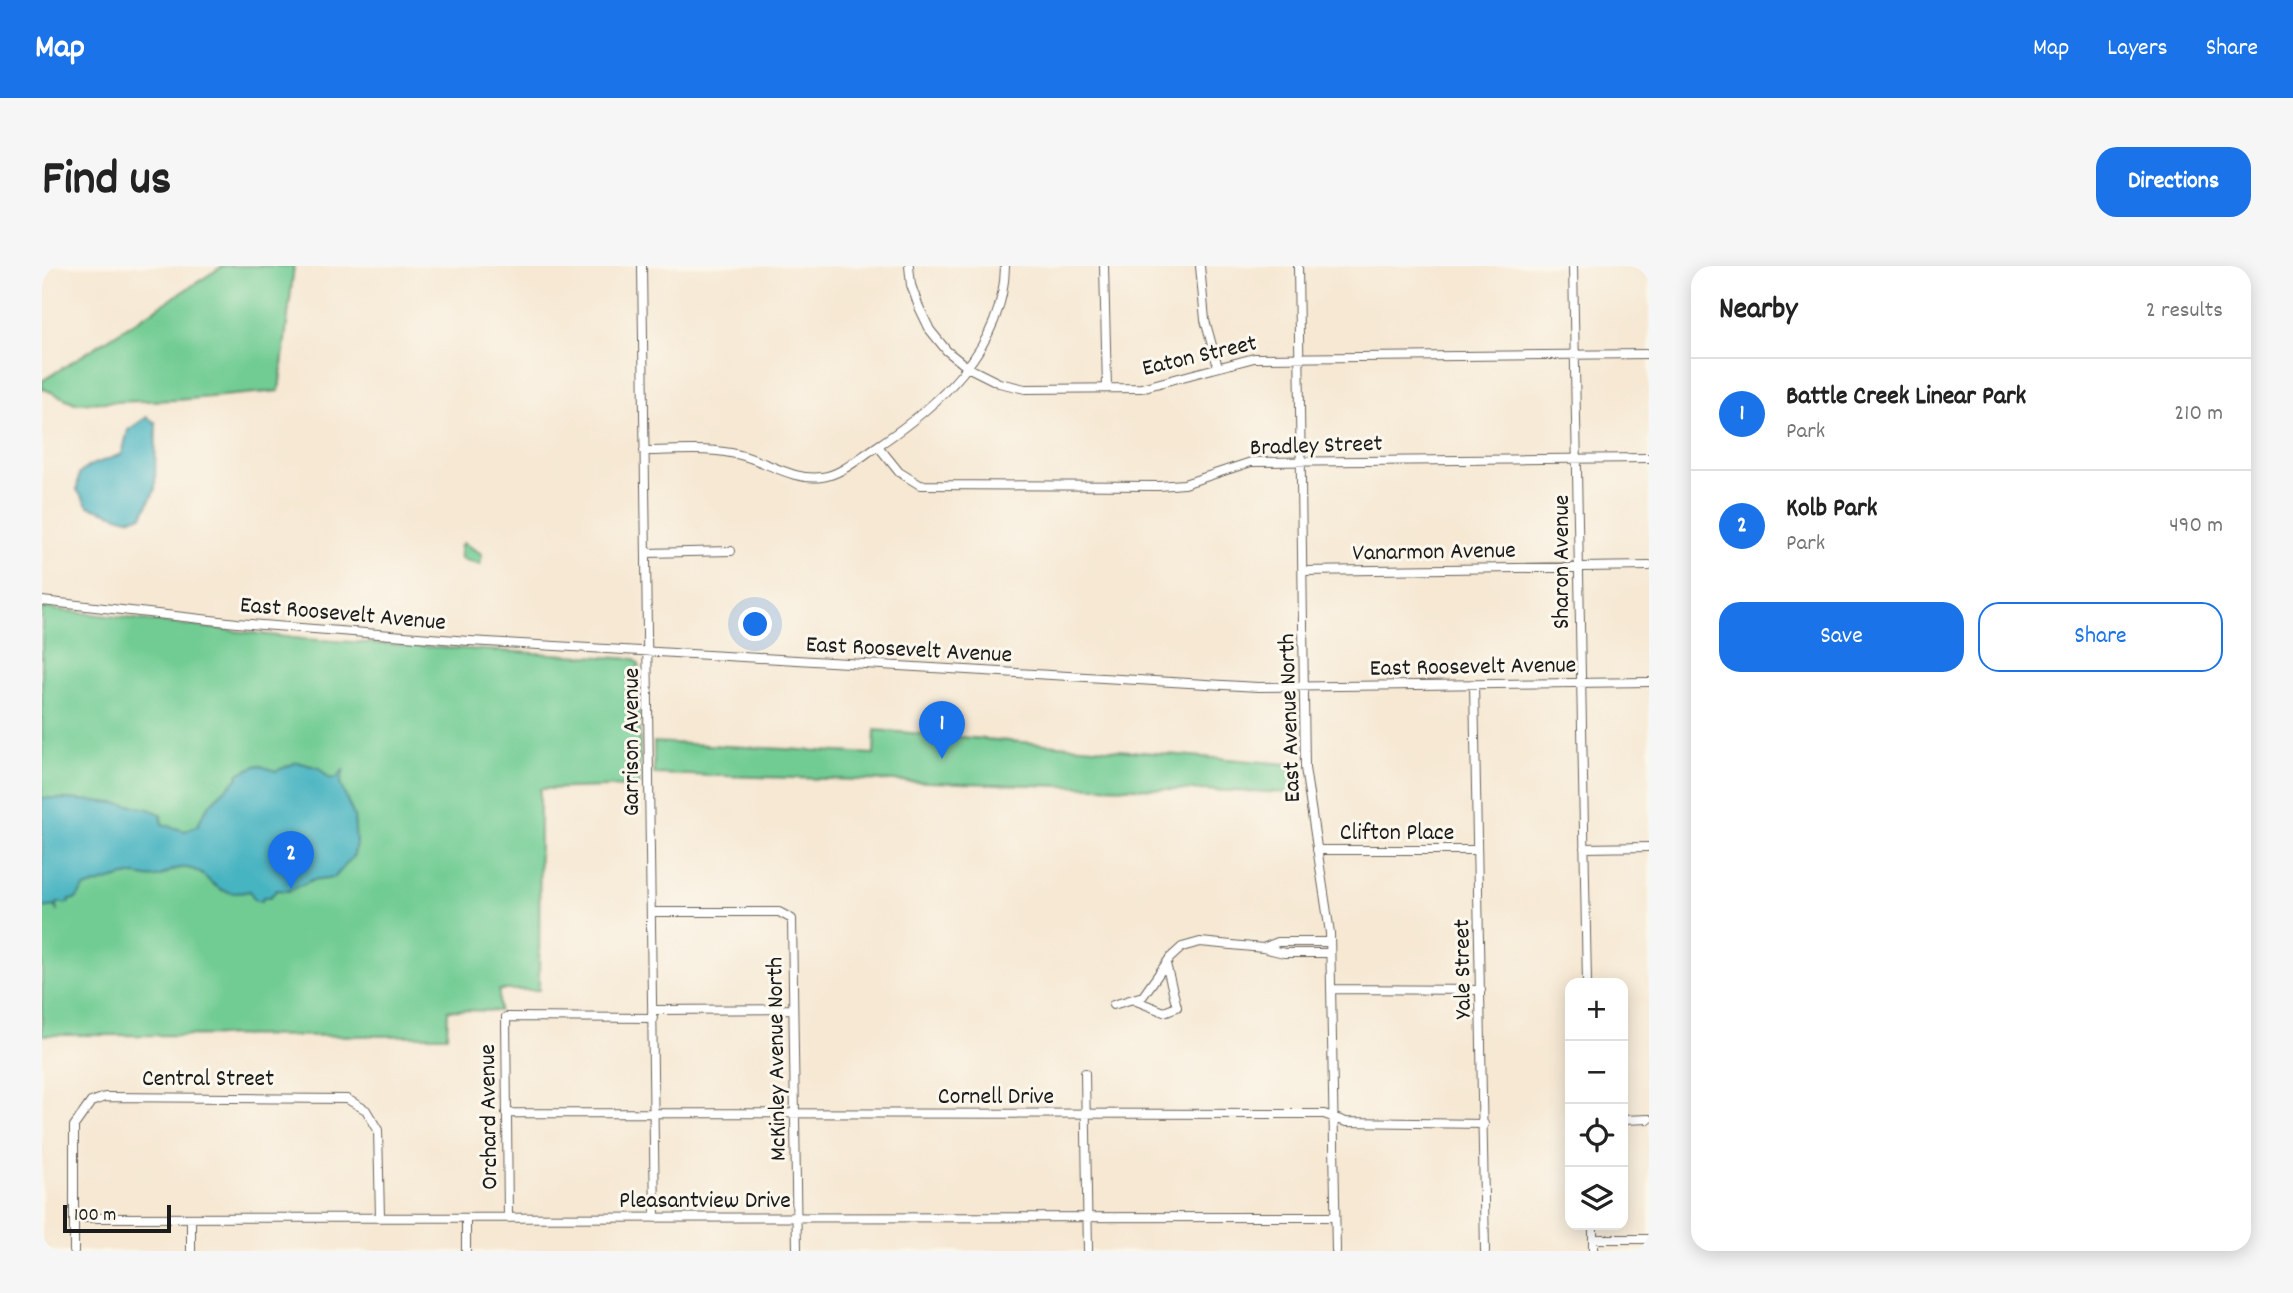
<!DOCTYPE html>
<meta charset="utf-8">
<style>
body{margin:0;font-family:Dekko,sans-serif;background:#f6f6f6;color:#222}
.controls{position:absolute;right:21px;bottom:21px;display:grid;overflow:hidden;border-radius:14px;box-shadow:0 4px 18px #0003}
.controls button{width:63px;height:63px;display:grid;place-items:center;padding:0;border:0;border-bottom:2px solid #e0e0e0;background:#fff;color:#222;font:35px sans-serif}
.scale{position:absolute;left:21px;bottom:18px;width:108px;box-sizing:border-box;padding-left:7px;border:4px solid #1c1c1c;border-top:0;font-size:19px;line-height:24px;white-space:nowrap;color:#1c1c1c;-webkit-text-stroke:5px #fbf7ec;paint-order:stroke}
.you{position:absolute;left:714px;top:359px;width:24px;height:24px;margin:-18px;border:5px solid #fff;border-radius:50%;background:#1a73e8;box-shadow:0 0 0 10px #1a73e833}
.badge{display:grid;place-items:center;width:46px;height:46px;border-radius:50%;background:#1a73e8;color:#fff;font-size:23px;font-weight:700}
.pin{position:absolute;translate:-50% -58px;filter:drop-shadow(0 2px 4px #0008)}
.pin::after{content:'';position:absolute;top:37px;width:24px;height:21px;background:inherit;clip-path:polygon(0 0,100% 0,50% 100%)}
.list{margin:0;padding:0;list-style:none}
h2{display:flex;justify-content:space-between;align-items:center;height:91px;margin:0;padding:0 28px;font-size:30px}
h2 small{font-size:23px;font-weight:400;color:#767676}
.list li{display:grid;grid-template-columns:46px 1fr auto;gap:21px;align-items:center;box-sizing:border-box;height:112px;padding:0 28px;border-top:2px solid #e0e0e0}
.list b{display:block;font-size:26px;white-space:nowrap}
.list p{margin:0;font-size:23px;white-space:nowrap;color:#767676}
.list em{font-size:23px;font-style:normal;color:#767676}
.actions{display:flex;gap:14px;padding:21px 28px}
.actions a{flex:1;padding:16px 0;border:2px solid #1a73e8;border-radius:21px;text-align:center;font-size:24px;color:#1a73e8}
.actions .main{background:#1a73e8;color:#fff}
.icon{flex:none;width:38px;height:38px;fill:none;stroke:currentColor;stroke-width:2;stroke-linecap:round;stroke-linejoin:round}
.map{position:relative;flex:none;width:1607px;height:985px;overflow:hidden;border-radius:21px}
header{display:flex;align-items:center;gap:42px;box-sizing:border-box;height:98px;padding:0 35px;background:#1a73e8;color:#fff}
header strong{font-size:33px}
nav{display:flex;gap:38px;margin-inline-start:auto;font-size:24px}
.intro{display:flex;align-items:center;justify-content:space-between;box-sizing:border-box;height:168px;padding:0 42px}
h1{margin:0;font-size:49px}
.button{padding:18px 32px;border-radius:21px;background:#1a73e8;color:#fff;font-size:24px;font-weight:700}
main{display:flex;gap:42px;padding:0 42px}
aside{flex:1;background:#fff;border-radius:21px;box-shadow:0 4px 18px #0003}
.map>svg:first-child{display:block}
</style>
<header>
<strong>Map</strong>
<nav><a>Map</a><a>Layers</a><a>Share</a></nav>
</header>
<div class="intro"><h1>Find us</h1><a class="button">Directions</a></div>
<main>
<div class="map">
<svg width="1607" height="985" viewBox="0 0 1607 985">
<rect width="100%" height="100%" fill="#fbf7ec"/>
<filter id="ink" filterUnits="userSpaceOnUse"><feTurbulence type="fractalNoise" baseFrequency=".0143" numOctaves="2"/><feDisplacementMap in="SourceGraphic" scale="14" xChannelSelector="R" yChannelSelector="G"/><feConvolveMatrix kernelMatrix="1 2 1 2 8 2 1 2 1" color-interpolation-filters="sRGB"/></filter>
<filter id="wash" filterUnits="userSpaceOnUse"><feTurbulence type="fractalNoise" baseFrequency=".00686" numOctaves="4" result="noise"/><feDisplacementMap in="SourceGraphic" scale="28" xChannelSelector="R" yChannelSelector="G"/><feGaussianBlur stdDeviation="1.57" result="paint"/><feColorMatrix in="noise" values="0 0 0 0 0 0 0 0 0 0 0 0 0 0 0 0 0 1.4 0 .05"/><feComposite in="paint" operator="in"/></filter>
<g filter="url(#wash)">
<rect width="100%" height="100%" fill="#f6e8d3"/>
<path fill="#71cc93" stroke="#467458" stroke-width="2" d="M181 0H252L237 125 136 134 33 137 0 122V115Z
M421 277 440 288 438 299 419 293 418 281Z
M0 342 261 373 592 393 597 398 598 520 498 523 497 724H457V745L406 744 405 770 0 769Z
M833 464 1257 499 1258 527 612 508V476L832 488Z"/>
<path fill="#46b4c1" stroke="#31686e" stroke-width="2" d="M105 151 114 157 113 224 100 250 85 253 46 240 35 224 37 208 47 200 80 188 86 164Z
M255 496 277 502 287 512 294 513 302 503 298 518 312 550 314 576 312 589 293 611 270 614 246 625 235 624 228 631H221L220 635 212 633 208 625C170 635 169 605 145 602 133 600 125 609 115 611 106 613 97 608 88 609 73 612 57 617 42 622L34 633 27 634V637H15V644L12 640 0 642V532C23 533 104 536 119 549L120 558 143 565 156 559C164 537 180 527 196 512L195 508 216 499 234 505Z"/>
</g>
<g filter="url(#ink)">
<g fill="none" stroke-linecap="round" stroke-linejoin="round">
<g stroke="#68635c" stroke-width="10">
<path id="minor" d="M600 0 613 952
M867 0 869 19 877 41 888 64 905 85 925 101 957 117 983 123 1099 122 1212 92 1607 88
M1062 0 1065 122
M1158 0 1163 54 1176 101
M1256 0 1263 502 1288 667 1294 985
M1531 0 1545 717
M836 180 857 206 878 219 1117 220 1142 218 1209 196 1607 192
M602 185C634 185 668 181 698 189 726 196 751 215 780 211 798 209 816 193 831 183 895 141 962 83 963 0
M605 287 689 285
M1261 305 1607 300
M0 335 195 357 427 375 1216 421 1607 416
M1432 419 1443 985
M1542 582 1607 581
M1275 584H1435
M610 646H737L750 653 755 985
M1288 676H1236L1221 682 1242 687H1288
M1289 723 1439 724
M1092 734 1122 746 1135 741 1124 698
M1071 739 1101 730 1128 692 1140 681 1158 676 1221 682
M611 744 751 743
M1043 807 1046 985
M464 847 1282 848 1304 856 1442 858
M1581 854 1607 853
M33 952 1293 951
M149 952V985
M424 952V985
M466 952 464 751 611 752
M1551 959V985
M1551 973H1607
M32 985V860L49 836 63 831 305 833 324 844 336 864 338 951"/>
</g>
<use href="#minor" stroke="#fff" stroke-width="8"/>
</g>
</g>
<g text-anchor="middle" stroke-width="6" stroke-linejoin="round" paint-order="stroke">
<g font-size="24" fill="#1c1c1c" stroke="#fbf7ec">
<text transform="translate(1157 88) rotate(-13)" y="8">Eaton Street</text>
<text transform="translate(1274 178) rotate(-2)" y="8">Bradley Street</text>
<text transform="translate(1392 284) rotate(-1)" y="8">Vanarmon Avenue</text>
<text transform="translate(1518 296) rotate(-90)" y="8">Sharon Avenue</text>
<text transform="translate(301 346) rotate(5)" y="8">East Roosevelt Avenue</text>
<text transform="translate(867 382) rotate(3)" y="8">East Roosevelt Avenue</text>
<text transform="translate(1431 399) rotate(-1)" y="8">East Roosevelt Avenue</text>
<text transform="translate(1246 452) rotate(-92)" y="8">East Avenue North</text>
<text transform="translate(588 476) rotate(-90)" y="8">Garrison Avenue</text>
<text x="1355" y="573">Clifton Place</text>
<text transform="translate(1419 703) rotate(-91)" y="8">Yale Street</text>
<text transform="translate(733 793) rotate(-91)" y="8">McKinley Avenue North</text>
<text x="166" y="819">Central Street</text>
<text x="954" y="837">Cornell Drive</text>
<text transform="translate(445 851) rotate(-91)" y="8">Orchard Avenue</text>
<text x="663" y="941">Pleasantview Drive</text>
</g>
</g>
</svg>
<div class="controls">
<button>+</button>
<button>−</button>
<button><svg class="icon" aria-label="locate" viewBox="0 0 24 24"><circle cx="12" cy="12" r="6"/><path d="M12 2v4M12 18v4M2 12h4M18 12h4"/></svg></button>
<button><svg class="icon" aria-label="layers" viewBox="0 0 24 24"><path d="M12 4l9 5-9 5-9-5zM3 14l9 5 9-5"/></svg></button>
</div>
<div class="scale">100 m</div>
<div class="you"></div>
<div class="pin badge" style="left:900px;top:493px">1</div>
<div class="pin badge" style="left:249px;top:623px">2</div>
</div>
<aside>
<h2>Nearby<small>2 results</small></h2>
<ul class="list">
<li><span class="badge">1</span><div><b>Battle Creek Linear Park</b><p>Park</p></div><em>210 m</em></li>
<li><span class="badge">2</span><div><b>Kolb Park</b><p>Park</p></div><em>490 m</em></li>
</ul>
<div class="actions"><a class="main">Save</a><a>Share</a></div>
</aside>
</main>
